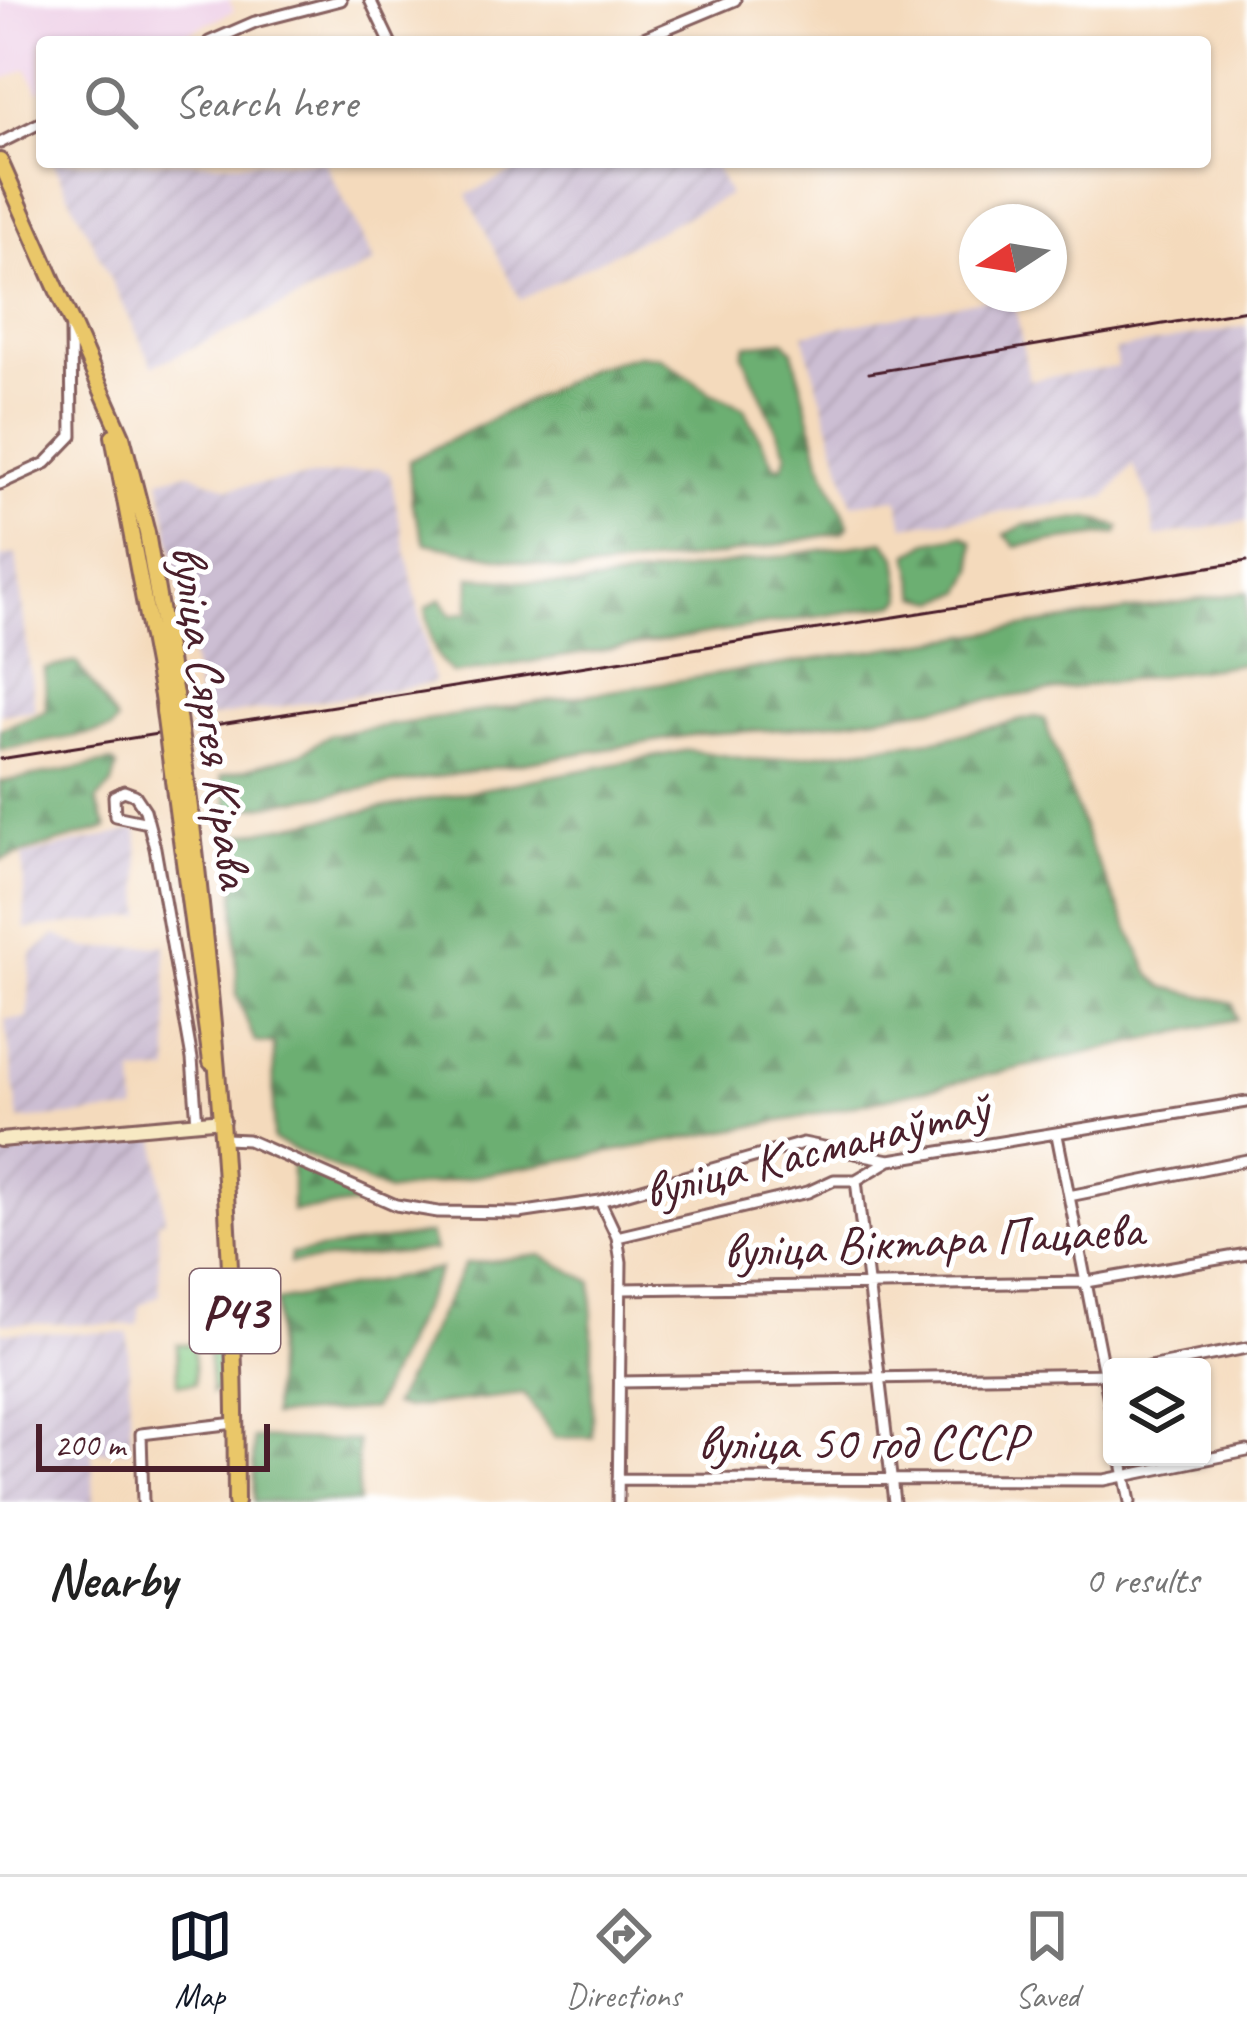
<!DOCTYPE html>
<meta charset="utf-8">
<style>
body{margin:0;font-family:Caveat,sans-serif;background:#f6f6f6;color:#222}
.controls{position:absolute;right:36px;bottom:36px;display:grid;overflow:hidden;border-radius:12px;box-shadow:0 3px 9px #0004}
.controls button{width:108px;height:108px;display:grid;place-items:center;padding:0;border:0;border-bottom:3px solid #e0e0e0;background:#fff;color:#222;font:60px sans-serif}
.compass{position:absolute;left:959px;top:204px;width:108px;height:108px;border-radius:50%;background:#fff;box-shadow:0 3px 9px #0004;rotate:258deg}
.scale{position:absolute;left:36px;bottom:30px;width:234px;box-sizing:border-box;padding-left:12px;border:6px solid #4a1f2b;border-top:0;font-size:33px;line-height:42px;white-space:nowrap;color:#4a1f2b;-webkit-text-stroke:9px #fff;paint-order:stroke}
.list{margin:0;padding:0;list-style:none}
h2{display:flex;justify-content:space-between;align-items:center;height:156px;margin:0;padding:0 48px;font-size:51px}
h2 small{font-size:39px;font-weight:400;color:#767676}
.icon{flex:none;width:66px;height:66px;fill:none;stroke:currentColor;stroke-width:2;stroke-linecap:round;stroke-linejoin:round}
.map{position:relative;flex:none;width:1247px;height:1502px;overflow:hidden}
.search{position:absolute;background:#fff;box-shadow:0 3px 9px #0004;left:36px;right:36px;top:36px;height:132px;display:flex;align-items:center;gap:30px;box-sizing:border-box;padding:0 42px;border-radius:12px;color:#767676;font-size:45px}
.sheet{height:372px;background:#fff}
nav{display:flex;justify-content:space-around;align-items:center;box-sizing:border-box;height:168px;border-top:3px solid #e0e0e0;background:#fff;font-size:33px;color:#767676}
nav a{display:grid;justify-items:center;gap:6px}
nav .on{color:#111827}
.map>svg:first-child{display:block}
</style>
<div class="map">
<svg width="1247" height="1502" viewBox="0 0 1247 1502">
<defs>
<pattern id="industrial-furrows" width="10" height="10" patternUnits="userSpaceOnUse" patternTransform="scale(3)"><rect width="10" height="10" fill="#ccbed3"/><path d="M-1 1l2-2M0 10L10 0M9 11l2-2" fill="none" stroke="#b1a3b5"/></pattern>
<pattern id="forest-firs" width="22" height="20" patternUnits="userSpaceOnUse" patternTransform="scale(3)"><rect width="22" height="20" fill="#6caf72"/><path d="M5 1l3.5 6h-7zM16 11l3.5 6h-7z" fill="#5b8e5e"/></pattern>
</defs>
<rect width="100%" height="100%" fill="#fff"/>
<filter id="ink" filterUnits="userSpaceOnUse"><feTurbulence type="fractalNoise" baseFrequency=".00833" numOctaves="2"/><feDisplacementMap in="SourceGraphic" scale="24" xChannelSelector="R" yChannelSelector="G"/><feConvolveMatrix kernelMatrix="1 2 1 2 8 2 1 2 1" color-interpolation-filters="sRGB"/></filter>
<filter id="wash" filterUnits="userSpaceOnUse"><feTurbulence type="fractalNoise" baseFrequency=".004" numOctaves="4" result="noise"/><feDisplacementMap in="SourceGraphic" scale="48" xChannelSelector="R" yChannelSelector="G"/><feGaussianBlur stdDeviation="2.7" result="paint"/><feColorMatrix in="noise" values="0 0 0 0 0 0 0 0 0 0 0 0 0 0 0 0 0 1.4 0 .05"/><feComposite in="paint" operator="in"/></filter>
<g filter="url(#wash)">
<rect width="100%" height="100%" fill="#f4dabc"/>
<path fill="#eed0e7" d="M0 0H229L234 11 168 42H42V89L38 91 27 69 4 79 0 70Z"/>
<path fill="url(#industrial-furrows)" d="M53 162H325L375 263 153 366Z
M534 162H713L729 195 520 300 467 195Z
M1013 294 1029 380 1117 367 1115 350 1247 326V521L1155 537 1150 502 1133 465 1106 497 904 526 898 498 852 504 803 334Z
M379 468 390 474 434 683 202 719 160 479 188 472 229 488Z
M16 554 35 710 0 714V558Z
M137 829 143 916 25 929 23 856Z
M56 935 87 949 165 945 170 1072 134 1074 136 1111 19 1120 5 1019 28 1018 31 954Z
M157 1137 165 1220 158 1221 160 1295 140 1305 138 1325 0 1323V1150Z
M0 1332 128 1333 131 1450 92 1451 94 1502H0Z"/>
<path fill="#86cb85" stroke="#687558" stroke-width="3" d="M217 1317 221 1387 212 1393 206 1326Z
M177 1344H193L195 1383 178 1384Z"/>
<path fill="url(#forest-firs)" stroke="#5b674e" stroke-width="3" d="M784 341 793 351 821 463 849 525 843 532 722 555 573 572 425 543 412 505 409 461 594 367 638 355 660 357 713 394 744 408 775 466 783 465 787 453 743 355 746 345Z
M1089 518 1120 527 1118 533 1016 546 1005 535 1024 525Z
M963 535 973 542 974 570 963 592 938 601 918 596 909 555 928 542Z
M884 541 897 556 903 598 897 604 453 674C431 656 430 635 426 608L441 599 451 615 469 612 470 577 575 586Z
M1247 592V663L786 729 698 734 229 811 221 776 302 753 329 735Z
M77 662 117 722 111 730 0 750V729L46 711 45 669Z
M1035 717 1044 719 1091 849 1151 976 1164 987 1233 1003 1237 1019 798 1118 388 1192 273 1140 274 1044 255 1042 237 996 234 836 689 750 761 761 940 739Z
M112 762 117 767 112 785 96 801 107 828 0 860V782Z
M292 1162 365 1204 292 1211Z
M430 1234 435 1250 290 1263 291 1254Z
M541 1255 592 1282V1437L555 1438 524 1394 404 1408 393 1405 465 1264Z
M440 1269 373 1409 272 1416 277 1301Z
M253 1438 357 1441 358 1502H254Z"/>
</g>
<g filter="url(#ink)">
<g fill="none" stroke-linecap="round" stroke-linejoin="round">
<g stroke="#86605e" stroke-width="15">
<path id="street" d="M370 0 390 42
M209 42 255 22 341 0
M634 42 735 0
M0 143 42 122
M0 484 46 463 72 436 71 329
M148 823 115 816 114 796 124 791 135 795 145 810 155 848 192 1059 197 1123
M1057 1135 1112 1415
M225 1139 248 1140 396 1205 438 1212 519 1213 600 1201 803 1143 890 1160
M856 1180 894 1502
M1069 1196 1247 1160
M600 1201 617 1237 621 1262 618 1502
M617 1237 808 1192 834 1180H856L890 1160 1247 1102
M622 1289 1087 1282 1247 1254
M1149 1367 1247 1348
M620 1382 1112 1374
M1121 1457 1130 1502
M618 1479 1104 1480 1247 1451
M143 1502 141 1434 235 1423"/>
</g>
<g stroke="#86605e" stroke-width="18">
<path id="secondary" d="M0 1140 223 1120"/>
</g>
<g stroke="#86605e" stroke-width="20">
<path id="primary" d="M0 161 122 436 147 533 175 695
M113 436 162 696
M186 775C216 1018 236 1258 236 1502
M173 780 211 1062"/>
</g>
<use href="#street" stroke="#fff" stroke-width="9"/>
<use href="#secondary" stroke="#f7e9c3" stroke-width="12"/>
<use href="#primary" stroke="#eac769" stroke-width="14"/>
<path stroke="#4a1f2b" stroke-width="3" d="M869 373 1247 310
M0 759 1247 561"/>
<g stroke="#86605e" stroke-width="20" stroke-linecap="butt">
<path id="primary-bridge" d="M175 695 186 775
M162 696 173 780"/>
</g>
<use href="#primary-bridge" stroke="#eac769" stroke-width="14"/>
</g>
</g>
<g text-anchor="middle" stroke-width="10" stroke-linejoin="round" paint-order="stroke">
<rect fill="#fff" stroke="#80626b" stroke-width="3" x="190" y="1269" width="90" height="84" rx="9"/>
<g font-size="48" font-weight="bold" fill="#4a1f2b">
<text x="235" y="1328">Р43</text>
</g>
<g font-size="51" fill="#4a1f2b" stroke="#fff">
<text transform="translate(213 716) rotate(82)" y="18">вуліца Сяргея Кірава</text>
<text transform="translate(816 1148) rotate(-14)" y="18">вуліца Касманаўтаў</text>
<text transform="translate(933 1239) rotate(-3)" y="18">вуліца Віктара Пацаева</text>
<text x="862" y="1459">вуліца 50 год СССР</text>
</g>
</g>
</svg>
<div class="controls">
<button><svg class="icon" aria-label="layers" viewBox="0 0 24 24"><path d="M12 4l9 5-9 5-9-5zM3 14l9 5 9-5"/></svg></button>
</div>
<svg class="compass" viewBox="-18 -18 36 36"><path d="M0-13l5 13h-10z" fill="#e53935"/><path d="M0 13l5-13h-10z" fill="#767676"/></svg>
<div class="scale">200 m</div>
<div class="search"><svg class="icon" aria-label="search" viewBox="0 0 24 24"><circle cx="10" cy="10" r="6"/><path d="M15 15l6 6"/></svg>Search here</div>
</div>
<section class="sheet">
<h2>Nearby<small>0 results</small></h2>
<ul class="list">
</ul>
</section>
<nav>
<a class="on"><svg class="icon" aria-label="map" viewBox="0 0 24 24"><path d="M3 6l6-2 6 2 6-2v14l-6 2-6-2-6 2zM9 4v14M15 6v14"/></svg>Map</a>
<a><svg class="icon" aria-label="directions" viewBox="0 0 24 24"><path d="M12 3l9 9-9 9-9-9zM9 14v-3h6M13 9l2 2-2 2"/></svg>Directions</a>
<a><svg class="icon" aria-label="saved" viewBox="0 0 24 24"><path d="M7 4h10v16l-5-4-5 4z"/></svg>Saved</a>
</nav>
